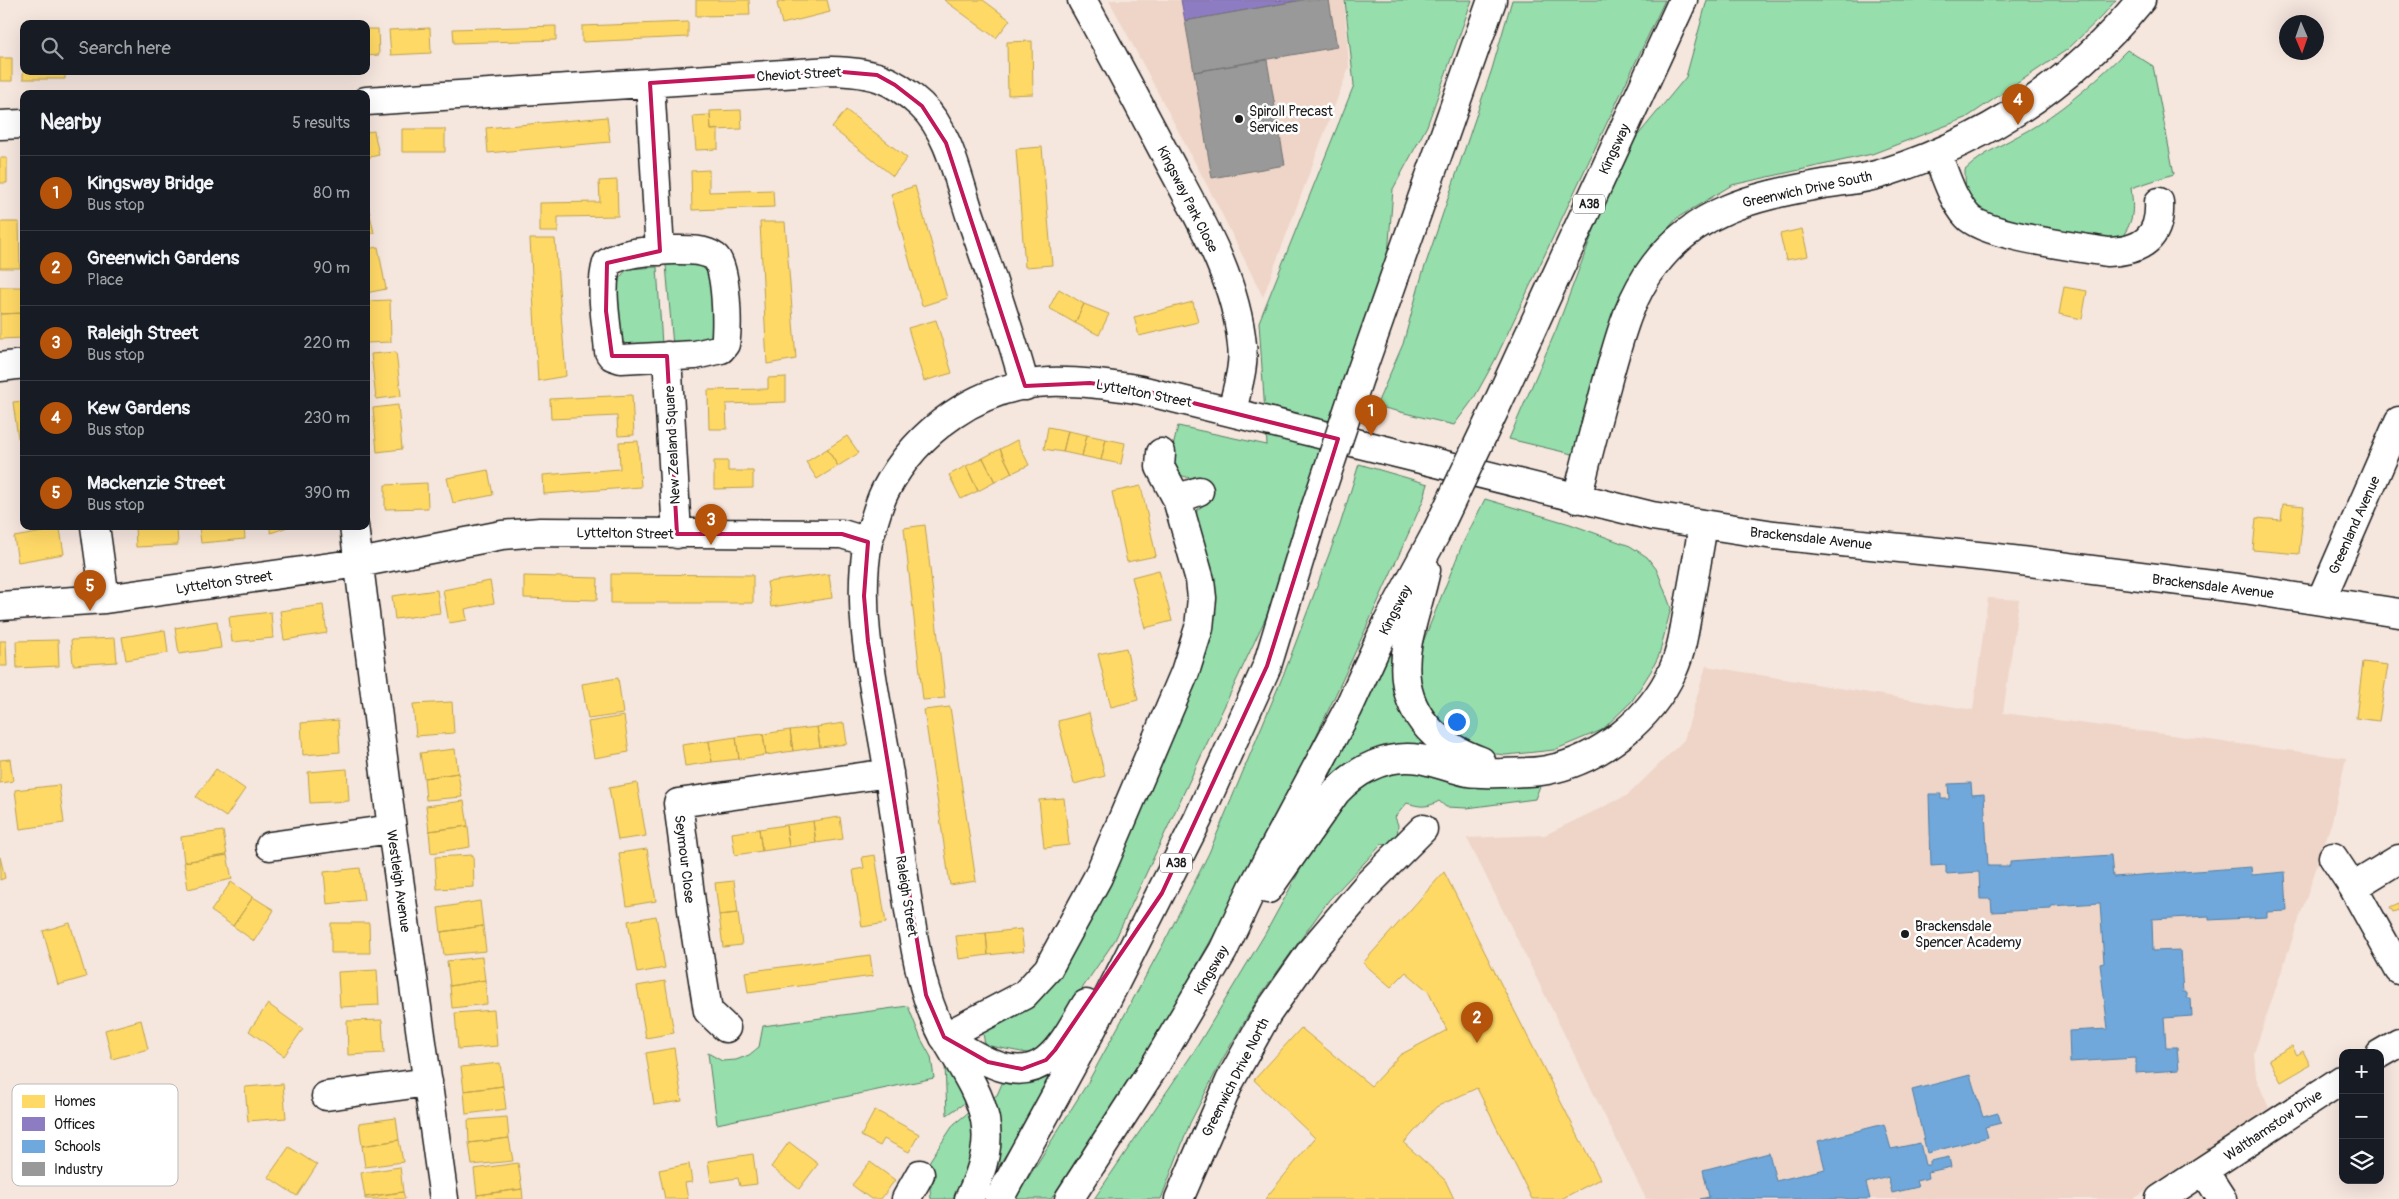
<!DOCTYPE html>
<meta charset="utf-8">
<style>
body{margin:0;font-family:Pangolin,sans-serif;background:#242831;color:#f1f3f6}
.controls{position:absolute;right:15px;bottom:15px;display:grid;overflow:hidden;border-radius:10px;box-shadow:0 5px 20px #0002}
.controls button{width:45px;height:45px;display:grid;place-items:center;padding:0;border:0;border-bottom:1px solid #363941;background:#171b24;color:#f1f3f6;font:25px sans-serif}
.compass{position:absolute;left:2279px;top:15px;width:45px;height:45px;border-radius:50%;background:#171b24;box-shadow:0 5px 20px #0002;rotate:178deg}
.you{position:absolute;left:1456px;top:721px;width:18px;height:18px;margin:-12px;border:4px solid #fff;border-radius:50%;background:#1a73e8;box-shadow:0 0 0 8px #1a73e833}
.badge{display:grid;place-items:center;width:32px;height:32px;border-radius:50%;background:#b45309;color:#fff;font-size:16px;font-weight:700}
.pin{position:absolute;translate:-50% -41px;filter:drop-shadow(0 1px 2px #0008)}
.pin::after{content:'';position:absolute;top:26px;width:18px;height:15px;background:inherit;clip-path:polygon(0 0,100% 0,50% 100%)}
.list{margin:0;padding:0;list-style:none}
h2{display:flex;justify-content:space-between;align-items:center;height:65px;margin:0;padding:0 20px;font-size:21px}
h2 small{font-size:16px;font-weight:400;color:#9ea1a6}
.list li{display:grid;grid-template-columns:32px 1fr auto;gap:15px;align-items:center;box-sizing:border-box;height:75px;padding:0 20px;border-top:1px solid #363941}
.list b{display:block;font-size:19px;white-space:nowrap}
.list p{margin:0;font-size:16px;white-space:nowrap;color:#9ea1a6}
.list em{font-size:16px;font-style:normal;color:#9ea1a6}
.icon{flex:none;width:28px;height:28px;fill:none;stroke:currentColor;stroke-width:2;stroke-linecap:round;stroke-linejoin:round}
.map{position:relative;flex:none;width:2399px;height:1199px;overflow:hidden}
.search{position:absolute;background:#171b24;box-shadow:0 5px 20px #0002;left:20px;top:20px;width:350px;height:55px;display:flex;align-items:center;gap:12px;box-sizing:border-box;padding:0 18px;border-radius:10px;color:#9ea1a6;font-size:19px}
.panel{position:absolute;background:#171b24;box-shadow:0 5px 20px #0002;left:20px;top:90px;width:350px;height:440px;border-radius:10px}
.map>svg:first-child{display:block}
</style>
<div class="map">
<svg width="2399" height="1199" viewBox="0 0 2399 1199">
<rect width="100%" height="100%" fill="#f5e6de"/>
<filter id="ink" filterUnits="userSpaceOnUse"><feTurbulence type="fractalNoise" baseFrequency=".02" numOctaves="2"/><feDisplacementMap in="SourceGraphic" scale="10" xChannelSelector="R" yChannelSelector="G"/><feConvolveMatrix kernelMatrix="1 2 1 2 8 2 1 2 1" color-interpolation-filters="sRGB"/></filter>
<g filter="url(#ink)">
<path fill="#eed5c7" d="M1109 0H1344L1349 67 1263 297 1217 204Z
M1988 598 2019 600 2003 713 2346 758 2332 821 2254 1053 2256 1078 2269 1108 2168 1178 2133 1199H1646L1467 838 1545 835 1628 795 1684 740 1706 666 1973 710Z"/>
<path fill="#96deac" stroke="#597d64" d="M1345 0H1472L1427 126 1393 189 1387 269 1267 615 1115 940 1037 1055 985 1045 982 1027 1051 986 1138 815 1216 613 1195 526 1197 510 1208 502 1201 478C1187 479 1180 476 1168 467L1178 426 1267 445 1259 322 1354 85Z
M1512 0H1665L1495 360 1474 398 1454 425 1376 406 1403 344 1422 275 1492 69Z
M1707 0H2116L2103 15 2068 49 1966 118 1872 154 1732 185 1677 218 1646 254 1614 319 1581 423 1576 447 1572 454 1509 439 1556 330 1601 211 1634 140 1686 77Z
M2127 50 2153 66 2174 174 2131 188C2134 211 2134 222 2119 241L2100 242 1988 217C1968 203 1965 194 1965 170 1986 150 2013 140 2037 125 2070 104 2099 78 2127 50Z
M698 263 711 276 715 332 702 345 673 346 666 265Z
M657 267 662 345 631 348 621 340 617 281 627 269Z
M1359 464 1428 484 1423 501C1371 617 1320 734 1261 847 1198 969 1128 1086 1051 1199H1015L1087 1084 1168 935 1209 853 1287 666 1340 525Z
M1485 499 1570 524 1630 546 1647 557 1657 570 1671 608 1659 655 1651 671 1632 701 1602 730 1554 750 1506 755 1487 753 1447 735 1418 691 1419 652 1462 545Z
M1393 645 1398 648 1433 747 1327 782Z
M1393 766C1442 777 1489 790 1540 786L1535 799 1467 808 1446 807 1439 801C1427 808 1420 807 1407 803L1395 817 1398 825 1397 840 1389 846 1382 844 1329 900 1257 1000 1221 1062 1190 1123 1161 1199H1094L1195 1050 1265 934 1329 817 1347 790Z
M908 1006 921 1039 931 1057 934 1078 717 1124 708 1053 722 1061 736 1060 749 1055 759 1047 763 1026Z
M945 1064 969 1100 947 1115Z
M1058 1068 991 1179 989 1100 997 1095 1004 1079Z
M974 1108 978 1133 959 1199H931L930 1189 935 1177 925 1168 954 1124Z"/>
<path fill="#ffd966" stroke="#bba050" d="M696 0H749L750 15 696 16Z
M788 0H827L830 12 782 24 777 3Z
M944 0H983L1010 20 996 38Z
M688 22V37L582 42V26Z
M556 26V40L454 43 453 29Z
M430 28 431 53 391 55 389 30Z
M366 29H378L379 55 366 56Z
M1032 41 1033 94 1008 95 1007 42Z
M23 56 24 71H65V79H23Z
M0 58H12V81H0Z
M70 71H113V72L71 73Z
M741 110 742 129 711 130 710 111Z
M846 110 907 158 893 176 832 128Z
M710 115 711 130 718 129V149L696 150 693 116Z
M607 117 610 142 488 153 486 128Z
M402 129H445V152H402Z
M374 131 379 155 366 158V132Z
M1042 147 1052 265 1025 267 1016 149Z
M0 158H7V183H0Z
M709 170V192L773 190 774 207 692 210 691 171Z
M617 180 618 216 558 217V232H540V203L600 202 599 181Z
M915 186 947 298 922 306 891 194Z
M366 195 374 233 366 234Z
M0 222H19L20 268H0Z
M760 222H785L796 359 767 364Z
M1802 229 1808 256 1786 260 1780 234Z
M530 239H555L566 376 538 381Z
M378 247 386 289 366 293V249Z
M0 287H24V313L0 314Z
M2064 287 2087 291 2082 319 2059 314Z
M1059 289 1084 304 1075 323 1049 308Z
M390 300 391 342 366 343V301Z
M1193 302 1198 322 1139 336 1134 317Z
M1084 304 1109 314 1099 335 1075 323Z
M24 313V338L0 339V314Z
M936 320 952 373 924 381 908 328Z
M396 352 401 396 376 399 371 354Z
M786 377V402L726 404 727 429H709L708 390 768 389V378Z
M632 395 634 435 618 436 617 416 551 419 550 399Z
M24 401V437L18 438 13 402Z
M398 405 402 449 377 452 373 408Z
M1048 427 1068 431 1063 452 1044 449Z
M1068 431 1087 435 1082 456 1063 452Z
M1087 435 1106 439 1101 460 1082 456Z
M847 436 859 453 838 466 827 449Z
M1106 439 1125 443 1121 464 1101 460Z
M1017 440 1029 465 1012 473 1000 449Z
M638 441 641 487 544 494 543 475 620 469 619 442Z
M827 449 838 466 817 479 806 462Z
M1000 449 1012 473 995 482 983 458Z
M983 458 995 482 978 491 966 466Z
M714 461H728V471H753V488L714 489Z
M966 466 978 491 961 499 949 475Z
M488 470 493 495 453 503 447 478Z
M427 483 428 508 385 509V485Z
M1141 486 1156 556 1127 562 1112 492Z
M2283 504 2304 506 2299 554 2253 550 2256 518 2281 520Z
M925 525 945 698 923 700 904 528Z
M135 526H177L178 545 136 547Z
M199 526H244L245 539 201 543Z
M269 526H290L271 533Z
M60 529 64 554 18 562 14 537Z
M1159 570 1172 621 1145 628 1132 577Z
M611 574 753 575V603H611Z
M829 574 832 598 771 607 767 582Z
M524 576 598 578 597 600 524 598Z
M490 581 494 603 465 609 467 620 449 623 443 590Z
M437 590 440 613 395 619 392 596Z
M323 605 327 633 284 640 280 611Z
M271 612 273 638 232 642 229 617Z
M217 621 221 648 179 654 175 628Z
M165 630 168 653 126 660 122 637Z
M115 638 117 662 73 665 71 640Z
M58 640 59 666 17 668 16 641Z
M0 641H6L7 666H0Z
M1126 648 1138 700 1111 707 1098 654Z
M2363 662 2388 665 2379 721 2356 718Z
M618 678 623 714 588 719 582 684Z
M452 702 454 733 416 736 413 704Z
M950 707 976 881 950 885 924 710Z
M1089 713 1105 776 1074 784 1058 721Z
M624 716 629 752 594 758 588 722Z
M338 720 340 752 303 755 301 723Z
M844 723 847 744 820 747 817 727Z
M817 727 820 747 793 751 790 730Z
M790 730 793 751 766 755 763 734Z
M763 734 766 755 739 759 736 737Z
M736 737 739 759 712 762 709 741Z
M709 741 712 762 685 766 682 745Z
M455 749 458 773 424 778 420 753Z
M10 759 13 781 0 783V760Z
M216 769 245 789 226 817 196 797Z
M347 769 349 801 310 803 308 772Z
M458 773 462 797 426 800 424 778Z
M637 783 646 836 618 840 609 788Z
M59 785 64 823 20 829 15 790Z
M1064 798 1069 845 1044 848 1039 800Z
M464 801 468 826 429 831 426 806Z
M840 817 843 839 816 843 813 821Z
M813 821 816 843 789 847 786 825Z
M786 825 789 847 762 851 759 829Z
M468 826 470 847 431 853 429 831Z
M759 829 762 851 735 855 732 833Z
M223 831 227 855 184 862 181 837Z
M647 849 656 901 627 906 619 853Z
M227 855 232 879 188 889 184 862Z
M473 855 474 887 437 889 435 857Z
M875 855 886 923 862 927 853 870 864 868 862 857Z
M0 857 5 878 0 880Z
M360 868 364 900 327 904 324 872Z
M1444 872 1600 1179 1561 1199H1532L1477 1088 1436 1107 1404 1143 1445 1180 1454 1199H1265L1315 1138 1254 1080 1301 1028 1371 1086 1400 1055 1447 1030 1428 991 1406 972 1391 987 1363 963Z
M734 881 738 913 719 915 715 883Z
M231 882 253 897 233 926 211 911Z
M253 897 274 910 254 941 233 926Z
M480 901 483 926 441 932 438 908Z
M2399 903V912L2398 910 2393 912 2390 907Z
M738 913 742 945 723 947 719 915Z
M656 916 665 968 637 973 628 921Z
M70 923 86 977 58 985 43 931Z
M331 923H369L370 953H331Z
M483 926 486 951 444 955 441 932Z
M1021 929 1024 951 988 955 986 933Z
M986 933 988 955 959 959 956 936Z
M870 955 873 976 748 993 745 972Z
M482 957 485 980 450 986 447 961Z
M377 970 379 1005 340 1007 338 972Z
M485 980 487 1004 452 1008 450 986Z
M665 981 674 1033 646 1038 637 986Z
M268 1004 303 1029 284 1056 249 1031Z
M494 1010 497 1046 458 1049 455 1013Z
M141 1020 148 1049 112 1059 105 1030Z
M382 1020 384 1053 348 1055 347 1021Z
M2292 1046 2297 1055 2303 1051 2310 1065 2281 1082 2269 1059Z
M674 1048 682 1101 654 1105 646 1053Z
M500 1063 503 1086 464 1091 461 1067Z
M283 1084 286 1118 248 1121 245 1087Z
M503 1086 506 1109 466 1114 464 1091Z
M875 1110 919 1134 909 1152 884 1139 880 1146 861 1136Z
M507 1117 509 1138 469 1143 468 1120Z
M396 1118 399 1140 362 1146 359 1123Z
M509 1138 513 1161 472 1165 469 1143Z
M399 1140 403 1162 365 1167 362 1146Z
M789 1142 818 1164 799 1189 771 1167Z
M289 1147 317 1165 297 1196 268 1177Z
M753 1154 757 1184 740 1186 738 1178 711 1182 708 1161Z
M870 1162 895 1180 881 1199H871L852 1185Z
M518 1163 522 1189 477 1195 474 1169Z
M689 1164 692 1182 685 1183 688 1199H665L659 1170Z
M400 1167 403 1192 365 1197 361 1173Z
M522 1189 523 1199H477V1195Z
M403 1192 405 1199H365V1197Z"/>
<path fill="#8e7cc3" stroke="#6c5f91" d="M1181 0H1303L1185 21Z"/>
<path fill="#6fa8dc" stroke="#567ea2" d="M1971 783 1972 795 1984 794 1988 866H2010V862L2111 855 2113 877 2251 867 2252 875 2285 872 2287 911 2267 912V917L2209 920V916L2152 919 2153 951 2180 950 2183 992H2187V998H2191L2192 1016 2164 1018 2166 1047H2177L2179 1070 2136 1073V1058L2070 1062 2069 1031 2108 1029 2100 964 2104 963 2100 903 2051 906V909L1992 912 1991 899H1980L1979 872 1946 874V865L1931 866 1929 794H1941V799H1949L1948 784Z
M1970 1075 1983 1117 1998 1113 2001 1123 1985 1127 1988 1137 1927 1153 1912 1090Z
M1884 1124 1891 1149 1920 1143 1925 1165H1930V1161L1949 1157 1951 1167 1928 1172 1929 1178 1916 1181 1918 1187 1892 1193 1888 1177 1866 1183 1870 1199H1700L1709 1197 1703 1170 1769 1153 1776 1181 1825 1169 1818 1141Z"/>
<path fill="#999" stroke="#747474" d="M1303 0H1329L1337 47 1194 72 1185 21Z
M1267 60 1285 165 1212 178 1194 72Z"/>
<g fill="none" stroke-linecap="round" stroke-linejoin="round">
<g stroke="#1c1c1c" stroke-width="31">
<path id="minor" d="M1082 0C1113 55 1142 111 1172 167 1202 223 1236 280 1242 345 1245 367 1236 391 1232 412
M650 83 660 251
M366 101 831 71C871 72 891 77 921 105 949 131 958 179 970 215 990 272 1009 328 1025 386
M0 125 24 124
M1937 154C1945 174 1952 199 1967 216 1984 236 2079 247 2107 252 2142 251 2161 238 2159 202
M673 250C686 250 704 249 715 257 727 265 728 330 725 344L721 349 695 355 621 359 612 356 609 352C607 324 599 290 607 263 624 251 652 251 673 250Z
M667 356 677 534
M0 367 24 364
M1177 499 1199 491
M1577 499C1587 457 1598 416 1609 375 1620 337 1629 299 1654 266 1696 210 1753 197 1818 185 1840 181 1862 180 1883 173 1985 141 2073 83 2141 0
M95 526 105 599
M354 526 392 829 444 1199
M868 542C854 616 878 701 889 775 895 814 900 852 906 891 914 941 920 992 944 1037L1024 995 1048 969 1098 877 1185 672 1199 628 1202 598 1200 580 1177 499 1160 467 1161 453
M2321 600 2399 421
M0 606 105 599 359 563 502 535 540 532 842 534 868 542C873 526 877 507 885 491 917 430 978 386 1049 382 1080 381 1110 385 1141 390L1652 516 1774 535 1997 558 2244 589 2399 613
M270 846 392 829
M2333 857 2353 887 2399 970
M2353 887 2399 859
M726 1028 708 1011 693 917 678 803 889 773
M2380 1054 2399 1043
M326 1096 428 1082
M2204 1171 2222 1199
M906 1199 920 1174
M1179 1199 1230 1081 1267 1014 1312 950 1369 883 1423 829
M2160 1199 2343 1079"/>
</g>
<g stroke="#1c1c1c" stroke-width="31">
<path id="highway" d="M1360 375 1492 0
M1495 409 1683 0
M1426 570C1421 594 1413 617 1408 641 1396 701 1425 741 1481 761
M1268 889 1336 792C1358 769 1387 754 1420 759 1436 762 1452 769 1468 772 1480 774 1490 773 1502 773 1517 772 1532 773 1547 770 1600 760 1651 719 1673 670 1681 652 1684 633 1687 615 1693 585 1698 555 1703 525
M944 1037C972 1053 1014 1086 1046 1060 1063 1047 1075 1022 1086 1004
M945 1038C982 1100 1004 1128 969 1199
M999 1199 1093 1027 1198 819 1267 666 1315 509
M1069 1199 1156 1064 1223 951 1253 887 1348 709 1388 622 1435 535"/>
</g>
<use href="#minor" stroke="#fff" stroke-width="28"/>
<use href="#highway" stroke="#fff" stroke-width="28"/>
<g stroke="#1c1c1c" stroke-width="31" stroke-linecap="butt">
<path id="highway-bridge" d="M1315 509 1360 375
M1435 535 1495 409"/>
</g>
<use href="#highway-bridge" stroke="#fff" stroke-width="28"/>
</g>
</g>
<path fill="none" stroke="#c2185b" stroke-width="4" stroke-linejoin="round" d="M831 71 877 75 895 85 922 106 946 143 1025 386 1090 383 1141 390 1338 439 1267 666 1162 893 1055 1050 1046 1060 1022 1069 988 1062 944 1037 926 995 868 642 864 596 868 542 842 534H677L667 356H612L606 311 607 263 660 251 650 83Z"/>
<g fill="#1c1c1c" stroke="#fff" stroke-width="2">
<circle cx="1239" cy="119" r="5"/>
<circle cx="1905" cy="934" r="5"/>
</g>
<g text-anchor="middle" stroke-width="5" stroke-linejoin="round" paint-order="stroke">
<g fill="#fff" stroke="#606060" stroke-width="1">
<rect x="1573" y="194.5" width="32" height="19" rx="4"/>
<rect x="1160" y="853.5" width="32" height="19" rx="4"/>
</g>
<g font-size="12" font-weight="bold" fill="#1c1c1c">
<text x="1589" y="208">A38</text>
<text x="1176" y="867">A38</text>
</g>
<g font-size="14" fill="#1c1c1c" stroke="#fff">
<text transform="translate(799 74) rotate(-3)" y="5">Cheviot Street</text>
<text transform="translate(1614 149) rotate(-65)" y="5">Kingsway</text>
<text transform="translate(1807 189) rotate(-12)" y="5">Greenwich Drive South</text>
<text transform="translate(1188 199) rotate(63)" y="5">Kingsway Park Close</text>
<text transform="translate(1144 393) rotate(11)" y="5">Lyttelton Street</text>
<text transform="translate(672 445) rotate(-93)" y="5">New Zealand Square</text>
<text transform="translate(2354 525) rotate(-66)" y="5">Greenland Avenue</text>
<text transform="translate(625 533) rotate(1)" y="5">Lyttelton Street</text>
<text transform="translate(1811 538) rotate(6)" y="5">Brackensdale Avenue</text>
<text transform="translate(224 582) rotate(-8)" y="5">Lyttelton Street</text>
<text transform="translate(2213 586) rotate(7)" y="5">Brackensdale Avenue</text>
<text transform="translate(1395 610) rotate(-63)" y="5">Kingsway</text>
<text transform="translate(685 859) rotate(83)" y="5">Seymour Close</text>
<text transform="translate(399 881) rotate(82)" y="5">Westleigh Avenue</text>
<text transform="translate(907 896) rotate(81)" y="5">Raleigh Street</text>
<text transform="translate(1211 970) rotate(-60)" y="5">Kingsway</text>
<text transform="translate(1235 1077) rotate(-63)" y="5">Greenwich Drive North</text>
<text transform="translate(2273 1125) rotate(-34)" y="5">Walthamstow Drive</text>
</g>
<g font-size="14" fill="#1c1c1c" stroke="#fff" text-anchor="start">
<text x="1249" y="116">Spiroll Precast<tspan x="1249" dy="16">Services</tspan></text>
<text x="1915" y="931">Brackensdale<tspan x="1915" dy="16">Spencer Academy</tspan></text>
</g>
</g>
<rect x="12" y="1084" width="166" height="102" rx="8" fill="#fff" stroke="#bbb" stroke-width="1"/>
<rect x="22" y="1095" width="23" height="13" fill="#ffd966"/>
<rect x="22" y="1117" width="23" height="14" fill="#8e7cc3"/>
<rect x="22" y="1140" width="23" height="13" fill="#6fa8dc"/>
<rect x="22" y="1162" width="23" height="14" fill="#999"/>
<g font-size="14" fill="#1c1c1c">
<text x="54" y="1106">Homes</text>
<text x="54" y="1129">Offices</text>
<text x="54" y="1151">Schools</text>
<text x="54" y="1174">Industry</text>
</g>
</svg>
<div class="controls">
<button>+</button>
<button>−</button>
<button><svg class="icon" aria-label="layers" viewBox="0 0 24 24"><path d="M12 4l9 5-9 5-9-5zM3 14l9 5 9-5"/></svg></button>
</div>
<svg class="compass" viewBox="-18 -18 36 36"><path d="M0-13l5 13h-10z" fill="#e53935"/><path d="M0 13l5-13h-10z" fill="#9ea1a6"/></svg>
<div class="you"></div>
<div class="pin badge" style="left:1371px;top:436px">1</div>
<div class="pin badge" style="left:1477px;top:1043px">2</div>
<div class="pin badge" style="left:711px;top:545px">3</div>
<div class="pin badge" style="left:2018px;top:125px">4</div>
<div class="pin badge" style="left:90px;top:611px">5</div>
<div class="search"><svg class="icon" aria-label="search" viewBox="0 0 24 24"><circle cx="10" cy="10" r="6"/><path d="M15 15l6 6"/></svg>Search here</div>
<section class="panel">
<h2>Nearby<small>5 results</small></h2>
<ul class="list">
<li><span class="badge">1</span><div><b>Kingsway Bridge</b><p>Bus stop</p></div><em>80 m</em></li>
<li><span class="badge">2</span><div><b>Greenwich Gardens</b><p>Place</p></div><em>90 m</em></li>
<li><span class="badge">3</span><div><b>Raleigh Street</b><p>Bus stop</p></div><em>220 m</em></li>
<li><span class="badge">4</span><div><b>Kew Gardens</b><p>Bus stop</p></div><em>230 m</em></li>
<li><span class="badge">5</span><div><b>Mackenzie Street</b><p>Bus stop</p></div><em>390 m</em></li>
</ul>
</section>
</div>
